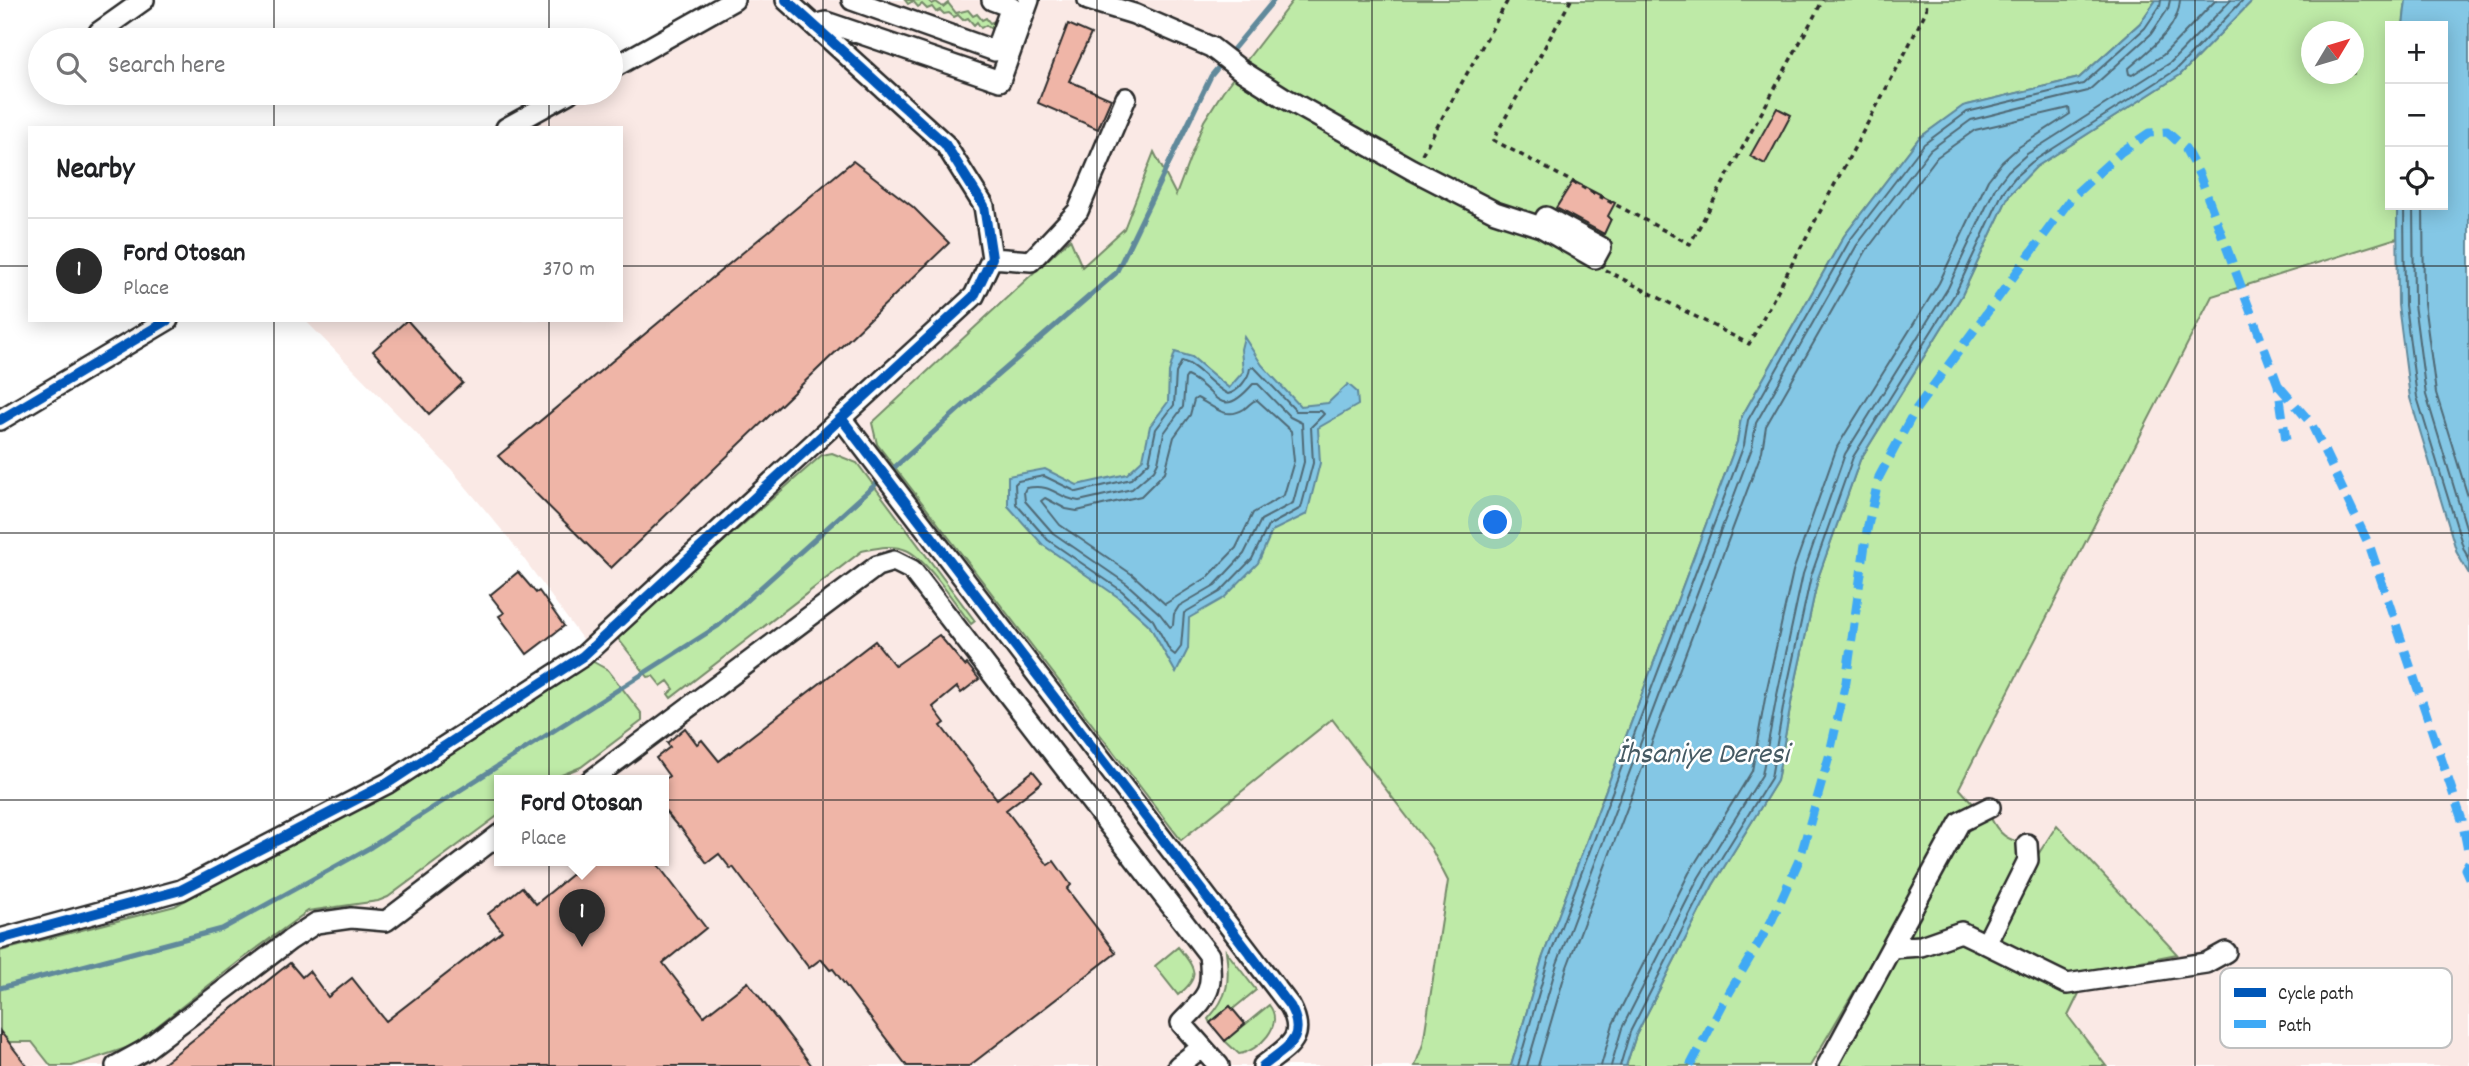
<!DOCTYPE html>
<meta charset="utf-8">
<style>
body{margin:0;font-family:Dekko,sans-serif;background:#f6f6f6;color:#202124}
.controls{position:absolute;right:21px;top:21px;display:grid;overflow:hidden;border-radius:0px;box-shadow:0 4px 18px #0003}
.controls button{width:63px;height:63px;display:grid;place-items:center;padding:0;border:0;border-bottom:2px solid #e0e0e0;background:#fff;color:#202124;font:35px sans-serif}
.compass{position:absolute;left:2301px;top:21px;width:63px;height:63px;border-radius:50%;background:#fff;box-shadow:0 4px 18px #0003;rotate:52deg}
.you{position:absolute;left:1496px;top:523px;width:24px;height:24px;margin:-18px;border:5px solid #fff;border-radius:50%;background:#1a73e8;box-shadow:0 0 0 10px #1a73e833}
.badge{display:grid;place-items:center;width:46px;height:46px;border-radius:50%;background:#2b2b2b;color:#fff;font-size:23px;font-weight:700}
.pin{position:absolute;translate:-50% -58px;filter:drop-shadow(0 2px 4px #0008)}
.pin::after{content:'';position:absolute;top:37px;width:24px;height:21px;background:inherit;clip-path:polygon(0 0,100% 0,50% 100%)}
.popup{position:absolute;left:494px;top:775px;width:175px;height:91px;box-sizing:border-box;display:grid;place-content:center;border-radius:0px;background:#fff;filter:drop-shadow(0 2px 5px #0005);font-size:23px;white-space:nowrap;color:#757577}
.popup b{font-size:26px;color:#202124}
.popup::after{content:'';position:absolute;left:50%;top:100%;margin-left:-14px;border:14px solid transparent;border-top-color:#fff}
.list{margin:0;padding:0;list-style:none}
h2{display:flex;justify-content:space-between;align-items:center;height:91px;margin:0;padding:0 28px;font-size:30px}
h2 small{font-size:23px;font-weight:400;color:#757577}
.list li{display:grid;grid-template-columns:46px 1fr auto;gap:21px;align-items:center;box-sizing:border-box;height:105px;padding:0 28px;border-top:2px solid #e0e0e0}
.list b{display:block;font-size:26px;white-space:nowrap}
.list p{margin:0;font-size:23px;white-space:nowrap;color:#757577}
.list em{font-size:23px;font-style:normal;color:#757577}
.icon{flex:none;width:38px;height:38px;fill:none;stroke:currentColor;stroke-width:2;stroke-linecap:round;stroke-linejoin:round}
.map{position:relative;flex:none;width:2469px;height:1066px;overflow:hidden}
.search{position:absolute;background:#fff;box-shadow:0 4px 18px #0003;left:28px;top:28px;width:595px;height:77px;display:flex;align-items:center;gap:18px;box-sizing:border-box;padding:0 24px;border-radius:38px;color:#757577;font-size:26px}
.panel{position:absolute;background:#fff;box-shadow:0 4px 18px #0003;left:28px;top:126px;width:595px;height:196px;border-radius:0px}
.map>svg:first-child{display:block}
</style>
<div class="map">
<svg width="2469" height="1066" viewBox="0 0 2469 1066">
<rect width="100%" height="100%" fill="#fff"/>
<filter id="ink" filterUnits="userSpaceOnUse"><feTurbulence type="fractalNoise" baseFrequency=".0143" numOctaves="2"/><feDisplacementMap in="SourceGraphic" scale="14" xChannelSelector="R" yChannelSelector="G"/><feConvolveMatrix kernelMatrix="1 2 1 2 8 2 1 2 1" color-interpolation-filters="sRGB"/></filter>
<g filter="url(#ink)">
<path fill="#fae9e5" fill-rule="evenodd" d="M734 0H1945L1897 132 2180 75 2253 0H2406L2403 26H2390V205H2397L2398 305 2410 398 2457 553 2469 574V1066H0V957L176 912 513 721 601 665 511 541 451 469 305 320H621V128H506L569 93H611V69ZM2312 32H2354V74H2312ZM500 781H664V861H500Z"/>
<path fill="#beeaa7" stroke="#748a69" stroke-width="2" fill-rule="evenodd" d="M905 0H928L932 4 936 2 943 7 948 3 956 13 968 10 973 16 977 14 982 20 986 18 990 23 995 21 991 29 986 25 981 28 977 22 974 25 968 18 963 20 958 15 954 17 949 13 944 14 940 10 936 12 932 7 927 9 922 4 918 7 913 1 908 4Z
M1293 0H2156L2140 23 2079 78 1964 106 1919 138 1844 236 1741 418 1737 442 1542 959 1511 1066H1415L1423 1044 1448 881 1431 848 1332 719 1181 840 877 444 872 423 1070 239 1082 267 1124 229 1154 152 1176 195 1204 121 1223 91Z
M2253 0H2406L2403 26H2390V205H2397V238L2212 296 1959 788 1986 818 1990 816C1998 834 2008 841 2027 844L2037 856 2057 825 2177 954 2090 971 2068 1016 2106 1066H1819L1920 880 1810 1066H1626L1636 1035 1713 885 1777 781 1792 698 1818 578 1860 460 1962 295 2009 195 2036 167 2180 75ZM2312 32H2354V74H2312Z
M832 453 857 463 975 621 971 624C956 605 926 558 906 550 891 544 877 548 862 551L671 698 668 694 674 689 668 681 661 686 653 676 648 677 616 636 822 455Z
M590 660 608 670 642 714V721L581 767 547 781H500V814L388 897 378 901 308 911 241 960 132 1046 72 1066H51L32 1042H9L6 1038 0 1043V951L175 906 403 782Z
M1178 947C1195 968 1202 977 1178 995L1155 966Z
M1226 951 1256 990 1233 1009 1230 1006 1210 1023 1208 1019C1229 996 1230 981 1226 951Z
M1269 1005C1285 1025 1259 1051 1239 1054L1225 1041Z"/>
<path fill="#84c7e5" stroke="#60899b" stroke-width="2" d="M2156 0H2253L2180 75 2036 167 2009 195 1962 295 1860 460 1818 578 1792 698 1777 781 1713 885 1636 1035 1626 1066H1511L1542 959 1737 442 1741 418 1844 236 1919 138 1963 106 2079 78 2140 23Z
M2406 0H2469V574L2457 553 2410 398 2398 305 2397 205H2443V26H2403Z
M1244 337 1262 365 1300 406 1328 403 1348 384 1357 392 1358 405 1318 428 1320 463 1307 514 1272 531 1258 563 1224 598 1189 618 1188 649 1176 673 1149 625 1118 597 1043 545 1008 506V476L1045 469 1077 485 1127 474 1143 459 1150 426 1168 402 1169 372 1175 352 1192 357 1229 388 1243 372 1241 349Z"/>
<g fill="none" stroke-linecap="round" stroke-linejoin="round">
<path stroke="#4f6975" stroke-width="2" d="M2180 0C2179 29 2148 51 2128 69L2129 74 2132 75 2163 55 2216 0
M2404 205 2405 305 2417 397 2464 550 2469 559
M2413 205 2414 304 2426 395 2469 537
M2423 205 2424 303 2436 393 2469 500
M1182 361C1199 366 1211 386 1228 394 1238 392 1249 378 1250 368L1254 367 1296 411H1321L1324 414 1311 427 1313 463 1301 508 1268 526 1252 559 1220 592 1184 613 1181 647 1175 655 1170 651 1153 620 1122 591 1048 540 1016 504 1015 484 1018 481 1044 476 1077 492 1131 479 1149 462 1156 429 1174 405 1176 373Z
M1187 376C1218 389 1218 424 1253 384H1258L1290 417 1302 423 1304 462 1293 503 1261 520 1244 554 1215 585 1179 606 1174 614 1173 625 1170 627 1160 614 1127 584 1053 533 1025 501 1024 492 1026 488C1055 483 1055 498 1079 501L1132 489 1154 470 1158 462 1164 433 1183 407 1185 379Z
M1197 398C1212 405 1225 421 1244 409 1250 405 1251 401 1257 400L1291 431 1294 461 1284 495 1253 513 1236 548 1208 577 1165 604 1133 575 1060 525 1041 501 1045 498 1066 509 1077 511 1141 496 1165 472 1174 437 1190 415 1194 400Z
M1518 1066 1548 961 1744 445 1748 420 1850 240 1924 144 1967 112 2083 84 2145 28 2160 6 2161 0
M1527 1066 1557 964 1752 448 1756 423 1857 245 1930 150 1971 120 2088 91 2151 34 2168 9 2170 0
M1538 1066 1567 967 1762 451 1766 426 1866 251 1937 157 1975 130 2069 108 2070 114 2019 147 2002 162 1988 180 1939 283 1837 447 1793 571 1766 693 1752 771 1689 873 1613 1024 1601 1066
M1611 1066 1622 1028 1699 877 1762 775 1777 695 1803 574 1845 454 1948 288 1995 188 2008 171 2027 154 2170 63 2231 0
M1620 1066 1630 1032 1707 881 1771 778 1785 696 1811 576 1853 457 1956 292 2003 192 2016 176 2032 162 2176 70 2243 0"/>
<path stroke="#60899b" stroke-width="5" d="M0 988 222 929 371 847 718 626 976 394 1116 273 1211 76 1274 0"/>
</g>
<path fill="#efb5a7" stroke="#2b2b2b" stroke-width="2" d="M1068 24 1091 34 1069 81 1111 99 1098 129 1038 103Z
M1777 108 1791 115 1765 164 1750 156Z
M853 161 913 207 949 243 611 568 498 456Z
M1573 181 1615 203 1608 216 1611 219 1604 234 1556 208Z
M407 320 463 383 429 414 373 351Z
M518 572 536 593 539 591 564 626 527 654 499 616 504 613 490 595Z
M939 635 965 666 967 664 979 679 961 693 957 687 933 707 945 723 941 726 997 799 1033 771 1042 782 1006 810 1048 865 1054 861 1071 885 1067 889 1116 953 969 1066H907L833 969 830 970 821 959 809 968 733 867 731 869 719 854 707 863 680 827 679 828 664 810V780L669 776 656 758 670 747 667 743 685 728 697 744 702 740 719 761 875 641 895 666Z
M588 861H655L706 928 663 963 704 1016 748 982 812 1066H160L290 963 302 977 309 971 328 997 352 978 386 1021 502 931 488 914 522 887 536 904Z
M1230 1006 1245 1024 1225 1041 1210 1023Z
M0 1031 27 1066H0Z"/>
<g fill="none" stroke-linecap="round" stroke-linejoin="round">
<g stroke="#2b2b2b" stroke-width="24">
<path id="minor" d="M786 0 945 144 984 206 992 258 974 296 841 418
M852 0 995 51 1011 7 992 0
M1088 0 1134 14 1211 47 1242 71 1283 97 1411 169 1495 212 1541 227 1595 258 1601 247 1546 217 1541 227
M814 25 826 22 1000 81 1029 0
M99 32 144 0
M611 69 734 0
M506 128 569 93
M992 258 1031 261 1078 211 1126 98
M0 420 168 320
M590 781 877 566 894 561 912 570 1209 955C1214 993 1207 996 1181 1023L1219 1066
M2027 844 2028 860 1986 944 2067 984 2206 963 2226 952
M0 939 181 890 388 783 583 656 841 418 1290 1006C1308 1039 1287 1047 1263 1066
M1986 944 1961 932 1921 946 1891 948 1960 822 1990 807
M116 1066 145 1050 290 940 316 923 351 918 386 921 500 834
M1178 1066 1201 1048
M1827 1066 1891 948"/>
</g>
<path stroke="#2b2b2b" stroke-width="3.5" stroke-dasharray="5 5" stroke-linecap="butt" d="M1571 0 1493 140 1690 244 1823 0
M1422 154 1508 0
M1605 270 1749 344 1902 59 1926 11 1927 0"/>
<use href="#minor" stroke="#fff" stroke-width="19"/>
<path stroke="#3fa9f5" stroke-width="9" stroke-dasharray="18 9" stroke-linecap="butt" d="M2278 385 2311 423 2370 547 2462 820 2469 856
M2469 862 2465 869 2469 878
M1690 1066 1725 1000 1771 922 1800 858 1829 757 1846 682 1867 530 1879 477 1914 412 2072 197 2121 152 2149 133 2167 132 2185 148 2199 174 2278 385 2286 440"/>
<g stroke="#fff" stroke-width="15">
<path id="cycleway" d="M786 0 945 144 984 206 992 258 974 296 841 418
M0 420 168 320
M0 939 181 890 388 783 583 656 841 418 1290 1006C1308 1039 1287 1047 1263 1066"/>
</g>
<use href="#cycleway" stroke="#0057b8" stroke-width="10"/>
</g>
</g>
<path fill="none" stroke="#2b2b2b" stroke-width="2" stroke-opacity="0.55" d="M274 0V40M549 0V40M823 0V1066M1097 0V1066M1372 0V1066M1646 0V1066M1920 0V1066M2195 0V1066M274 93V128M549 93V128M0 266H30M621 266H2469M274 320V1066M549 320V1066M0 533H2469M0 800H2469"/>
<g text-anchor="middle" stroke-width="5" stroke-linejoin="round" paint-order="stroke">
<g font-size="30" font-style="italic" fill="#465a63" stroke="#fff">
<text x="1703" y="762">İhsaniye Deresi</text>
</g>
</g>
<rect x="2220" y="968" width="232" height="80" rx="10" fill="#fff" stroke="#bfbfbf" stroke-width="2"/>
<rect x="2234" y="988" width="32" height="9" fill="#0057b8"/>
<rect x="2234" y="1020" width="32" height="8" fill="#3fa9f5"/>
<g font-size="19" fill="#2b2b2b">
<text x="2278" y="999">Cycle path</text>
<text x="2278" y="1031">Path</text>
</g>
</svg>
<div class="controls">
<button>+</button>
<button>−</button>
<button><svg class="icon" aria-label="locate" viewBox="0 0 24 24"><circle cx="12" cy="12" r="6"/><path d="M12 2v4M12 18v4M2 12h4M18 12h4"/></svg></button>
</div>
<svg class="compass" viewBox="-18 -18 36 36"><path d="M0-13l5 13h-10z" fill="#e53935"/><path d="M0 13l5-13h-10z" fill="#757577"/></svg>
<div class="you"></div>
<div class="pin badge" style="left:582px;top:947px">1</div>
<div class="popup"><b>Ford Otosan</b>Place</div>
<div class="search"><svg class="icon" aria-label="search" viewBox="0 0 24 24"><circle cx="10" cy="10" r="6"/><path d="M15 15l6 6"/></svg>Search here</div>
<section class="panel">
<h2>Nearby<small></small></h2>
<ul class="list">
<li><span class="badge">1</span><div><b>Ford Otosan</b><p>Place</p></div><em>370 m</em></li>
</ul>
</section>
</div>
